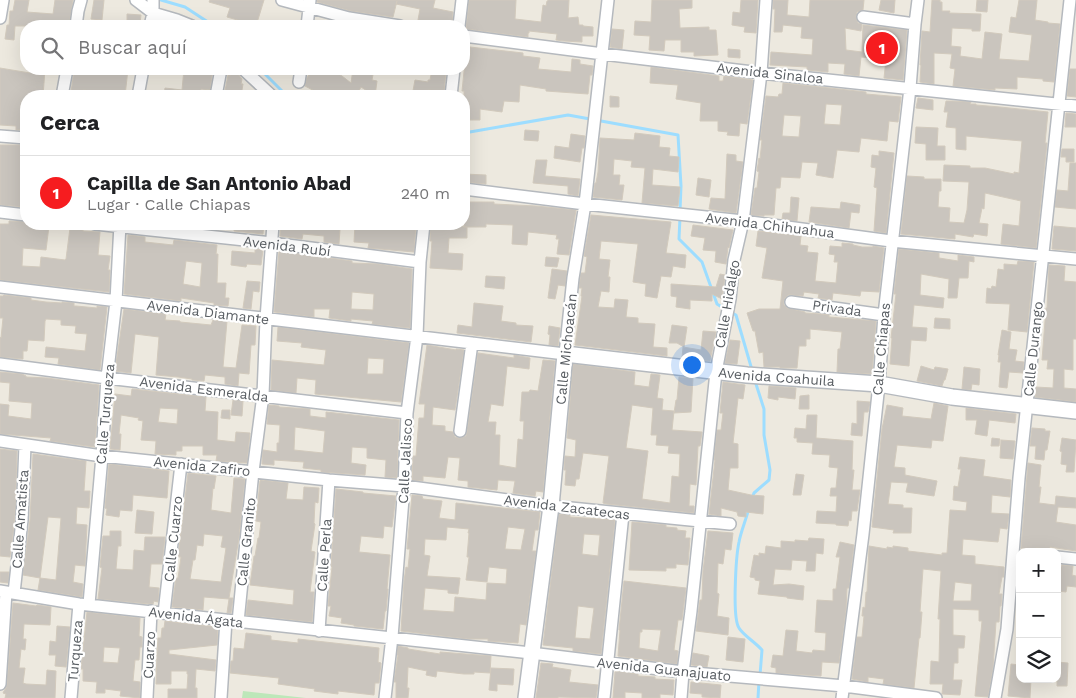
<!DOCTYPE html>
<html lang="es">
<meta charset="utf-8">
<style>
body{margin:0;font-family:"Work Sans",sans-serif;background:#f2f2f2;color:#202124}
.controls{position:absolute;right:15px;bottom:15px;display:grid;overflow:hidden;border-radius:10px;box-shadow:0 5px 20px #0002}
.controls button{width:45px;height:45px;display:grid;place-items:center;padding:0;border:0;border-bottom:1px solid #e0e0e0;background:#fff;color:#202124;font:25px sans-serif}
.you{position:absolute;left:691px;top:364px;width:18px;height:18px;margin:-12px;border:4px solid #fff;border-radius:50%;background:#1a73e8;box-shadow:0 0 0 8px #1a73e833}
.badge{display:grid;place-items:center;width:32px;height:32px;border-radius:50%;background:#f61c1f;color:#fff;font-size:16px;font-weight:700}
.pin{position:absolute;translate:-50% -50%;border:2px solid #fff;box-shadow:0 1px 5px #0006}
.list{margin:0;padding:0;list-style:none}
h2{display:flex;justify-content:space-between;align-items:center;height:65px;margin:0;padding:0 20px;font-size:21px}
h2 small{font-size:16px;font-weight:400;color:#757577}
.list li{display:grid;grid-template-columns:32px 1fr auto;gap:15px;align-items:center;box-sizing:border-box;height:75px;padding:0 20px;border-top:1px solid #e0e0e0}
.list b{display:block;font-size:19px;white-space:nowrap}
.list p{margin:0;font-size:16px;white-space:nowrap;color:#757577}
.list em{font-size:16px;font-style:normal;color:#757577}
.icon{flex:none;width:28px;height:28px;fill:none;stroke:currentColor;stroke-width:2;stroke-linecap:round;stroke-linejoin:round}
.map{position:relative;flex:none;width:1076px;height:698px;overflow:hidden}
.search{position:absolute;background:#fff;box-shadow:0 5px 20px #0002;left:20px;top:20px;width:450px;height:55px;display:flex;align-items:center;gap:12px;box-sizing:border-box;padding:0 18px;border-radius:20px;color:#757577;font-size:19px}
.panel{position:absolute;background:#fff;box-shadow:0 5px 20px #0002;left:20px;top:90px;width:450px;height:140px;border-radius:20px}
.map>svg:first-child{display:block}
</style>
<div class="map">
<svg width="1076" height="698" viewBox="0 0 1076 698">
<rect width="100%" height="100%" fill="#ede9df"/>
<path fill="#bde7b9" d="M243 691 306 698H242Z"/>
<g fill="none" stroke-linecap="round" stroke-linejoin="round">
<path stroke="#9dddff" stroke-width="3" d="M161 0 185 7 214 26
M260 69 287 96
M464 133 568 115 678 135 681 186 680 211
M680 217 679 239 702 262 717 304 725 309
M730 312 736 315 752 370
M752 498 754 493 769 480 770 470 764 435V409L755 381
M749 508C746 520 741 531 739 542 736 556 732 618 739 628 743 635 755 642 762 650L760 675
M758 698 759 681"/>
</g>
<path fill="#cac5be" stroke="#d2cabd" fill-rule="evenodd" d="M15 0H29L27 12 53 14 55 0H73L69 26H15L14 40 5 39 7 25H9L10 11H13Z
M94 0H104L102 20 91 19Z
M210 0H264L256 26H239L241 21 227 17 230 8 209 2Z
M317 0H435L433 8 453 12 452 26 434 24 435 23 418 20 420 9 396 4 397 1 393 17 351 11 317 2Z
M469 0H516L515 19 541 22 543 5 546 6 547 1H548V0H569L568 18 578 17 579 25H583V26L593 27V36H582V42L564 41 556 40 557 34 529 31V33H528V37L466 29Z
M652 0H692V8L679 9 680 28 709 27V30H716L718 55 694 56V52H681V40H665L664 51 649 50 650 36 634 35 635 21 651 22Z
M741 0H758L756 33 744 32 745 27 732 25 733 12 740 13Z
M773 0H788L787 15 809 17 810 0H864L863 10 857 12 856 16 858 23 862 24 861 31 845 28 846 50 862 52 863 25 907 30 903 80 884 78 886 59 861 57 859 76 844 74 845 64 828 63V72L807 70V67L770 65 771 52 812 55 813 39 801 38 802 27 783 25 782 32H774L775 9H773Z
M881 0H895L894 13 879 10Z
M932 0H940V2H942V11H950L949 13 981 14 980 31H972V29L952 28 951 46 961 47 960 56 982 59 985 32 1002 34 999 59 1029 61 1032 35 1009 32 1011 17 1016 18 1019 0H1037L1035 20 1048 22V23L1060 24 1054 82 1043 81V79L1017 77V89L995 88V90L953 86 955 69 950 68 952 54 934 53V84L920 82 921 65H920L922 31 930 32Z
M977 0H988L987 12 976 11Z
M127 14 141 15 140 23 127 22Z
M612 29 624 30 622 49 610 47Z
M470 47 523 53V56L540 58 538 69 571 72 572 59 580 60V64L593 66 592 75H590L588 94 546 91V89L520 85 519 102 504 101 502 112 480 109V120H464V91H462L466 52 470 53Z
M728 49 740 50V58L728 57Z
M651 67 719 76V81H723L724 76 753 80 747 124 740 123 739 136 727 135 728 132 718 131V121H700L701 103 676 99 678 85 650 83Z
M0 68 30 73V69H45L43 96H26V130H16V126L0 125Z
M76 69H128L125 96H101V92L83 90 82 93 71 92 74 71H76Z
M184 69H213L210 90 201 89 200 96H164L165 88 182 90Z
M232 69H236L238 74 242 79 241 84H243L241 96H224L228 75H231Z
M312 69H330L342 76 351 83 353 69H374L372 80 377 81 375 96 361 87 356 96H324L305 86 307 78Z
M432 69 446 71 444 92 428 90 427 96H412L415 80 428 82V80H430Z
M1070 69H1076V97L1067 96Z
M783 83 857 91 866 92V94L901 97 898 122 889 121 887 141 861 138 859 152 837 150 833 178 816 175 818 163 802 162 800 178 781 177 780 188H776L774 215H764V216L751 215 755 188H757L759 172 757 171 759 158 760 159 762 140H760L766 96 778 97 779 94H782ZM826 104 842 105 840 125 824 124ZM784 115 801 116 799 137 782 136Z
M610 96 619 97V107H610Z
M918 98 933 100V110L916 108Z
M946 101H952L971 102 970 104H976V105L1000 107 1048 112 1045 143H1047L1036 248 1001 244 1003 224 1019 226 1021 201 985 193 984 209 982 208 979 223 988 224 987 236 974 234 973 237 955 234V239L901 234 907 176 924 177V179H941V191H939L938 207 950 208 949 222 964 223 967 210 969 182 943 181 944 165 970 166V168H985L1014 174V172L1019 173 1022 141 966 136V150L956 149V128L946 127 948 112H944Z
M1066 113 1076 114V127H1065Z
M916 127 938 128 937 146H945V160H926V144L915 143Z
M525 130 539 131 538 141 524 140Z
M635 133 660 136 659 147 670 148 669 156 679 157 678 172 653 169 652 185 680 187 678 206 642 203 645 168 631 167 632 161 614 159 613 175H620L619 185H624L622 200 593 197 595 183H596L598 172 600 138 634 140Z
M571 134 585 136 584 148H582L580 162 554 158 555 146 569 148Z
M0 145H25L23 168H26V207L0 205Z
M1062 149H1074V162H1066V157H1061Z
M879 151 894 153 886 233 874 231 877 188 874 187 876 168 871 167 872 155 879 156Z
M727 154 736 155V161L743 162 736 213 709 209 711 198 725 199Z
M536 160H547L545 176 580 179 578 196 568 194V186L533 183Z
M1070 163H1076V209L1055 207 1057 190 1068 191Z
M464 174 486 175V184L464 182Z
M698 178 711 180 709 197 696 195Z
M791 197 799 198 797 221 782 219 783 213H790Z
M464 202H494V204L536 206 576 210 569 255 557 254 559 239H556L557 235 528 232 527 245 512 244 513 225 486 224V227H464Z
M841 202 860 205 859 213 851 212 849 228 809 222 811 207 840 209Z
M591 215 671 222 666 253 686 255 685 268 673 266 671 277 661 276 657 298 645 296 646 284 633 282 638 244 601 241 599 259 610 260 608 277H610L609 292 601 291 598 307 614 308 615 299 628 300 626 317 638 318V323L655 324 653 347 667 348V356L575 345 582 296H581L582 288H579L580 279 581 273H585L587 257 584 256Z
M9 221 26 222V224L49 226 46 250 23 248 22 266 40 267 41 257 65 260 66 259 70 228 83 230V231L100 232 98 255 110 256 108 270H110L109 292 0 280V224H9Z
M175 224H219V230L175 225Z
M235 224H264L263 234 234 231Z
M281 224 295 226V224H324L323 228 340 229 339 244 324 242V236L303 234 302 239 280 236Z
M355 224H416L414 252 368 248 369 243 354 242Z
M431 224 467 227V238H449L448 253 463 254 462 270 430 268 432 241H430Z
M693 225 733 230 729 248 728 247 726 264 715 262 716 251 703 250 705 238 691 236Z
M1054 226 1076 228V251L1052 249Z
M758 231 801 236 800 245 808 246 807 252 818 253 815 281 836 283 838 262H834L835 255 829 254 830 246 842 247V243L853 244V245L862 247H873V246L884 248 879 292 861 291 860 296 833 293 832 300 818 298 819 294 804 292 803 296 792 295H788L785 298 784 301V305L787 308 805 312V313L821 314 829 315V317L876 321 872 374 837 372 838 349H840L842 332 810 329V339H806V346H799L797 368H780V367H764L763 352 759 353 755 331H753L747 313 759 309H780L783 281 762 278 767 248 756 246Z
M128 235 145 237V242L173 245 174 240 217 245 216 254H218L217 283H226L225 298H229L228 306 214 305V303L181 298V301L124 294ZM186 261 202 263 200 287 183 284Z
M255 249 263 250 261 265 247 264 246 267 231 265 232 251 255 253Z
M899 249 939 253V258L958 261V255L974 257V262L969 261 968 278H959L957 298H948L949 279 921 274 920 295 944 298 943 308 914 305 912 327 927 328 926 341 911 340 909 366 890 364 892 338H891L896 294H894Z
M279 251 352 261V263L379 264 412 269 410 328 372 324 373 321 351 319V321L329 318 330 309H314V317L274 312ZM352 292 374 294 373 310 351 309Z
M546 257 559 258 557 267 545 266Z
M1018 261 1034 262 1027 332 1008 330 1010 304 986 303 987 288 991 289 992 286 996 287 998 269 1004 270V264L1017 265Z
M1049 265 1065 266 1064 281 1076 282V339H1073V370L1064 369V388L1076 389V402L1035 397 1036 387 1053 388 1054 369H1047L1048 360H1042L1046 308H1047Z
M552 269 567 271 565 286 558 285 555 299 548 298Z
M720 274 725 275 722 299 712 294V301L690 300V309L676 307 677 297 671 296V284L716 287Z
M486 276 505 277 504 289 485 287Z
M247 281 260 282 259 292 253 291 251 309 243 308Z
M4 295 31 298V300L46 302 62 303V302L74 303V306H76L97 308V306L107 307 100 370 58 364 59 358 45 357 46 347 85 351 87 334 75 333 76 326 61 325V320L46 319 45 321 44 341 28 340 27 351H23V359L0 357V337L1 338 3 318H0V296H3Z
M474 303 503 306 501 321 516 323V325L533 326 531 342 457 333 458 325 472 327Z
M124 309 166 314 165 320 180 321V322L211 325 213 320 227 321 223 367 236 368 242 325 256 326 255 345H251L249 374 239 373 238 386 225 384V377L205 375 204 381 192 380V379L178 377 156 375 159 337 135 334 131 373 115 371Z
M935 318 950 319V329L934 328Z
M672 325 687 327 684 347 677 343H669Z
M549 326 560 328 558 346 549 345 550 335 548 334Z
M278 327 409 343 401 402 315 394 316 380 297 378 296 393 271 390 272 360 324 365 326 350 301 347 302 343 277 341ZM368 358 384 359 383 374H367Z
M1002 330 1011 332 1009 349 1017 350 1015 361 1024 362 1023 373 1009 372 1007 388 999 387 1001 362H998L999 355H998Z
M703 331 716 332 710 361 682 358 683 347 701 350Z
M730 340 740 341 737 364 725 363Z
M427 345 456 350V349L464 350 455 410 433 407 432 425 445 426V431L453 432 455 437 459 438 466 436 467 432 478 353 514 358V355L530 358 529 369 507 366 503 406 491 404 488 422H496L495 435H500L499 465 516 468 518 439 523 440 524 421H520L522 392H529L530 390 538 391 543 360 555 361 543 492 536 491 535 496 513 493 515 481 498 480 497 490 468 487V481L458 480 460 458 448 457 445 478 423 476V481L412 480 413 456H416L419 418H424L425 404H419Z
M573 364 635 372 634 385 649 387 651 374 660 375 657 398 663 399 662 410 674 411 672 430 702 432 700 446H698L696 485 690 484 689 506H694V513L607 504 603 503 609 456 583 453 579 479H576L575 486 565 485 566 470H564L565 456 575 457 576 440 567 438ZM632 405 653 408 651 435H657L656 445 669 446 668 453 680 454 679 477 672 476 670 503 642 499 648 451 626 448Z
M921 366 934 370 935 367 948 369 945 380H944L942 386 917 381Z
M964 367 980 369 979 385 972 384 971 390 962 389Z
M0 372 22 374 26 376V377L47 378 99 385 95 447 50 441 51 438 0 434V404L9 405 8 416 31 419 32 403 9 401 10 383 0 382Z
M679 377 693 378 691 412 674 413 676 400H677Z
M723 382 745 385 743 399 738 398 733 443 738 444V468H730L728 490 751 495 764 496 763 514 746 512V517L738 516 737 512 721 508V516L709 514 715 460H714L717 430H721L723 413H720Z
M769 386 796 388 795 399 778 397V400L768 398Z
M132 389 206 397 205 411 218 412 217 440 235 442 236 432 250 433 247 463 216 461 217 455H203V446H182V451H176V455L155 454 156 441 141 440 143 421 138 420 139 418 121 415 119 434H121L120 450 110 449 115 394 131 396ZM160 408 178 409 177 424 158 422Z
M809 395V409H799L800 396Z
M233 400 243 401 242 416 231 415Z
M857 401 870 402 868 412H864L862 436 851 435 852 423 857 424Z
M934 403 948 406 943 441 932 440 931 448 897 445 894 467 905 468V475L937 481 934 496 906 492 908 483 891 482 888 504 903 505V508H912L911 533H893L894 530 872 527 882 429 887 405 903 408 902 416 931 419Z
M269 405 279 406V407L310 409V416L326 418V412L399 420 397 478 385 477 386 460 367 458V448L352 447 351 463 366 465 365 475 321 472V470L303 468 304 462 274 460V465L262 464 263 450 277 452V443H279L280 425 267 424ZM295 427 325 431 323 453 294 450Z
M966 408 1016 414 1015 423 989 420 987 436 975 434 977 420H966Z
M222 410H230V419L221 418Z
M807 415H817L816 438 853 441 852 470H854L852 490H860L857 511H852L851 521 849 520 848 526 836 525V524L816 523 817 511 836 512 837 496H830L831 488H836L838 468 829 467 830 455 812 454 813 443 797 442V438H794L795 428 806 429Z
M1032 428 1045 429V431H1050L1047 450H1045L1044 460 1035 459 1036 446H1030Z
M992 438 1000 439 999 446H991Z
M1062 438 1076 440 1074 472H1066L1067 465 1061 464 1062 452 1060 451Z
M1001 440 1015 441 1013 459 1000 458Z
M0 449 17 451 15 519 10 557 0 556Z
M33 454 86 461 84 491H90L89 508 77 507 76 524 87 525 85 566 75 565 73 582 83 584 82 597 38 590 40 578 56 580 61 518 48 517 40 578 23 575 30 520Z
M960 457 985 460 983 476 1011 480 1010 497 992 495 991 513 1009 514 1007 529 1000 528 998 542 963 539 962 555 975 556V564L1004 567V577H1002L999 594H1002L1001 606H1000L999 622H996L993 668 988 697 975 696 982 621H979V610L953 609V635L965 636 964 648H958V663H954L953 680H962L960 695 942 694 943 684H930L931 661 939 662 940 619H938L941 571 923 569 920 612H922L920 638H919L914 688 883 684 884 679 868 677V682L852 679 857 637H862L864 616H862L863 607 865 608 866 592H867L869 546 887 549V547L893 548V546L908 548V551L942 555V553H947L950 510 966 511 967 502 953 500 954 486 958 487 961 469H958ZM955 582 972 584 971 601H953Z
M1028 463 1041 465 1039 487H1041L1039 503 1055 505 1056 496 1076 498V508L1058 507 1056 522 1076 525V551L1050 547V549L1036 548V550L1021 548Z
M109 464 169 471 167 498 133 495 132 511 120 510 119 517 106 515 107 509 105 508Z
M188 473 216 476 214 489 213 488 211 510 231 513 234 478 245 479 239 538 229 598H233L231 613H227L229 599 204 597 203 610 172 607 176 578H178L181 557H178ZM204 534 223 536 221 547 226 548 221 582 190 579 193 560H195L197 545 203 546Z
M796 474 804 475 801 495H793Z
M261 480 288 483 286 499 303 500 304 487 319 488 318 503 315 502 314 523 315 524 311 551 315 552 310 592H314L312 622 246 615 248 600 293 605 294 590 250 585 254 556H255L258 538H259L261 522 256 521 260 481Z
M336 489 363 492V493L396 496 392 527 384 526 383 538 361 536 359 552 390 555 387 589H388L386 611H385L383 629 354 626V625L341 623 342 618 329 616 331 606H328L332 567 331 566Z
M412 495 422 496 423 499 442 501 439 518 455 520 456 503 540 512 538 530H535L532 551H536L526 625 520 624 518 643 488 641V639H468L401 631 404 581 406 567 408 568 410 549H407ZM447 527 469 529 468 533H469L467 557H469L466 580 487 582 489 567 507 569 506 584 487 583 486 600 455 597 454 612 423 610 425 588 448 590V593L458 594 460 578 427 576 430 556 424 555 425 539 446 540ZM508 527 525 529 521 550 505 549Z
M137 510 154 512 152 534 135 533Z
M559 514 570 515V517L615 520 601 654 573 651V648L543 645ZM584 534 600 535 598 556 582 554ZM578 606 594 608 590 639 575 638Z
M632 522 666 525V527L677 528V530L686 531 685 538H690L688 565 676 564V568H666V571L629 570Z
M110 531H121V546H118L116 569 133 570 134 550 144 551 145 537H165L162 564H151L149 587 159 588 158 602 154 601 153 604H149L98 599 102 568 100 567 103 536H110Z
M708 531 733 533 731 550 725 549 723 564 718 563 717 593 719 594 717 616 729 618 728 635 696 631 700 600H702L703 571Z
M809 538 824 539 823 554 816 553 815 571H806L807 561 792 560 791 570 775 569 773 585 789 584 804 586 803 600 787 598V597L758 594 760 581 755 580V578L750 577 754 555 759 556V553L765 554 766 546 781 548V541L795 542V540L808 541Z
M840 542 854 545 849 588H847L846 610 839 663 822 662 821 676 776 673V668L771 667 773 655 783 656 786 630 798 631 796 651 812 653 813 650 825 651 826 633 815 632 817 600 833 601V589H836L840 557H836Z
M1062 565 1073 566 1072 575 1076 576V587L1067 586 1066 592 1057 591V567H1061Z
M0 572H9L8 583 0 582Z
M624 581 686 588 682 620H678L674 650 678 651 677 664 618 656 620 630H619ZM642 629 661 630 658 651 639 648 640 632H642Z
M13 603 36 606 37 605 51 607 50 625 24 624 23 639H26L25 650 21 649 19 668H25L23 683 26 684 46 685 47 670 56 671 55 698H5L6 694 3 693 4 691 6 688 7 684Z
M87 612 140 618 139 636 142 637V647H140L139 660H135L133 681 140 682V698L120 696 121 691 105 689V693H96L97 682 83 681V669H81ZM104 647 120 648 118 663 103 662Z
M165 621 218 627 217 645 169 650V654L216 660 215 671 196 669 195 688H197V698H168V689H187L188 674H187V671H171V684H156L157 654 158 638H161L162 628H164Z
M57 626 70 627 66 667 55 666 56 655H49L50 641 56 642Z
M246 633 271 636V640L298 643V639L379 648 378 662 381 663 379 683H375L374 695 338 691V694L314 691 315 689 278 684 279 678 230 673 231 661H233L234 648 244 649Z
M728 637 745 639 743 662 726 660Z
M398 646 408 648V649L440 654V652L491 656 490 673 474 672V674H464L437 671 436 677 426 675 427 671 408 667 407 688H409L408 698H396V682H394L398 655H397Z
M693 653 709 656 707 667 691 665Z
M1057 662 1068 663 1067 686H1057Z
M541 663 553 664 552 667 571 670 569 682 598 685 596 698 558 697V698H536Z
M1011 664 1020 665V679H1031L1030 698 1008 696Z
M491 668 514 669 513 685 497 684V691L489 690Z
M617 671 638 674V676L655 677V679L674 680 673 695 660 694V698H642V693L625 692V698H613L615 672Z
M691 682 721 685 720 698 702 697V694L690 693Z"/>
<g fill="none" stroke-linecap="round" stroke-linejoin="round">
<g stroke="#b5b9be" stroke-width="14">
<path id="minor" d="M136 0 153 13 177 20 192 26
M282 0 349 18 400 26
M863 17 915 24
M0 18 3 0
M76 26 78 11 81 0
M150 26 153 13V0
M307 26 310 0
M459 26 462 0
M464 36 603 54 761 73 1076 106
M243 69 272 96
M299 82 301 69
M62 96 67 69
M138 96 143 69
M216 96 221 69
M451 96 454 69
M0 136 26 138
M464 189 585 204 743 221 891 241 1076 259
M0 212 26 215
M95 224 272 243 420 262
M0 287 565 354 573 278 585 204 608 0
M791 302 884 315
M0 364 107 378 407 413
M460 431 472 343
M0 441 102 456 329 480 404 486 551 506 730 524
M1057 557 1076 559
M0 591 79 604 531 653 683 672 844 686 936 698
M14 593 22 520 25 445
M89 604 102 456 107 378 116 301 120 224
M164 613 181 464
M238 622 253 471 263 395 266 319 273 224
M319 631 329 480
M0 684 6 592
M71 698 79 604
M147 698 151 611
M221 698 226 620
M385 698 392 637 404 486 407 413 417 336 420 262 424 224
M604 698 623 514
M681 698 683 672 691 611 716 372 730 299 734 260 743 221 761 73 766 0
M842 698 863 534 879 384 884 315 910 88 915 24 918 0
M995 698 1007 629 1019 478 1070 0"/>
</g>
<g stroke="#b5b9be" stroke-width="18">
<g id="tertiary">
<path id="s1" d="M526 698 551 506 565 354 747 375 879 384 952 397 1076 411"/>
</g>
</g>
<use href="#minor" stroke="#fff" stroke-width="11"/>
<use href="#tertiary" stroke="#fff" stroke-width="15"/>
</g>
<g text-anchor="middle" stroke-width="4.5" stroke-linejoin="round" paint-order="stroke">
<g font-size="14" fill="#585d62" stroke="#fff">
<text transform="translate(770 73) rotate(6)" y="5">Avenida Sinaloa</text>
<text transform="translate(770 225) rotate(7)" y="5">Avenida Chihuahua</text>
<text transform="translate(287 246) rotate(7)" y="5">Avenida Rubí</text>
<text transform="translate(727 304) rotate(-80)" y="5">Calle Hidalgo</text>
<text transform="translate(837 308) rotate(8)" y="5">Privada</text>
<text transform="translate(208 312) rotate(7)" y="5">Avenida Diamante</text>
<text transform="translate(566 349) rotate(-84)" y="5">Calle Michoacán</text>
<text transform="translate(881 349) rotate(-85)" y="5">Calle Chiapas</text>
<text transform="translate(1033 349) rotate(-84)" y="5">Calle Durango</text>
<text dy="5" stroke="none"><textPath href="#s1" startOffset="559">Avenida Coahuila</textPath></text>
<text transform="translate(204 389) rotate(7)" y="5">Avenida Esmeralda</text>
<text transform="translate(105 414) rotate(-85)" y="5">Calle Turqueza</text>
<text transform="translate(405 461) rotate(-87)" y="5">Calle Jalisco</text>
<text transform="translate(202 466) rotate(6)" y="5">Avenida Zafiro</text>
<text transform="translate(567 507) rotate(7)" y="5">Avenida Zacatecas</text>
<text transform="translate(20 519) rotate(-86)" y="5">Calle Amatista</text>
<text transform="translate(173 539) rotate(-84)" y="5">Calle Cuarzo</text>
<text transform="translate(246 542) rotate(-84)" y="5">Calle Granito</text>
<text transform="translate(324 555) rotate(-86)" y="5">Calle Perla</text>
<text transform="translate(196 617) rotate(7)" y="5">Avenida Ágata</text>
<text transform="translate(75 651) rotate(-85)" y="5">Turqueza</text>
<text transform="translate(149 655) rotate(-87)" y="5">Cuarzo</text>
<text transform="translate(664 669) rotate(6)" y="5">Avenida Guanajuato</text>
</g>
</g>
</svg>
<div class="controls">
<button>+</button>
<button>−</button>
<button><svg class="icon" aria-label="layers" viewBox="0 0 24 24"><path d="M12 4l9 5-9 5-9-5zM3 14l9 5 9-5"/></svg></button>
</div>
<div class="you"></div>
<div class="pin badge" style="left:882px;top:48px">1</div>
<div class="search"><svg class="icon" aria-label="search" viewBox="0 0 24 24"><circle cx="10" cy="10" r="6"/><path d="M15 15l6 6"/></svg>Buscar aquí</div>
<section class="panel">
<h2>Cerca<small></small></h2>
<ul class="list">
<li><span class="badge">1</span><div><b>Capilla de San Antonio Abad</b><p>Lugar · Calle Chiapas</p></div><em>240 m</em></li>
</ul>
</section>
</div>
